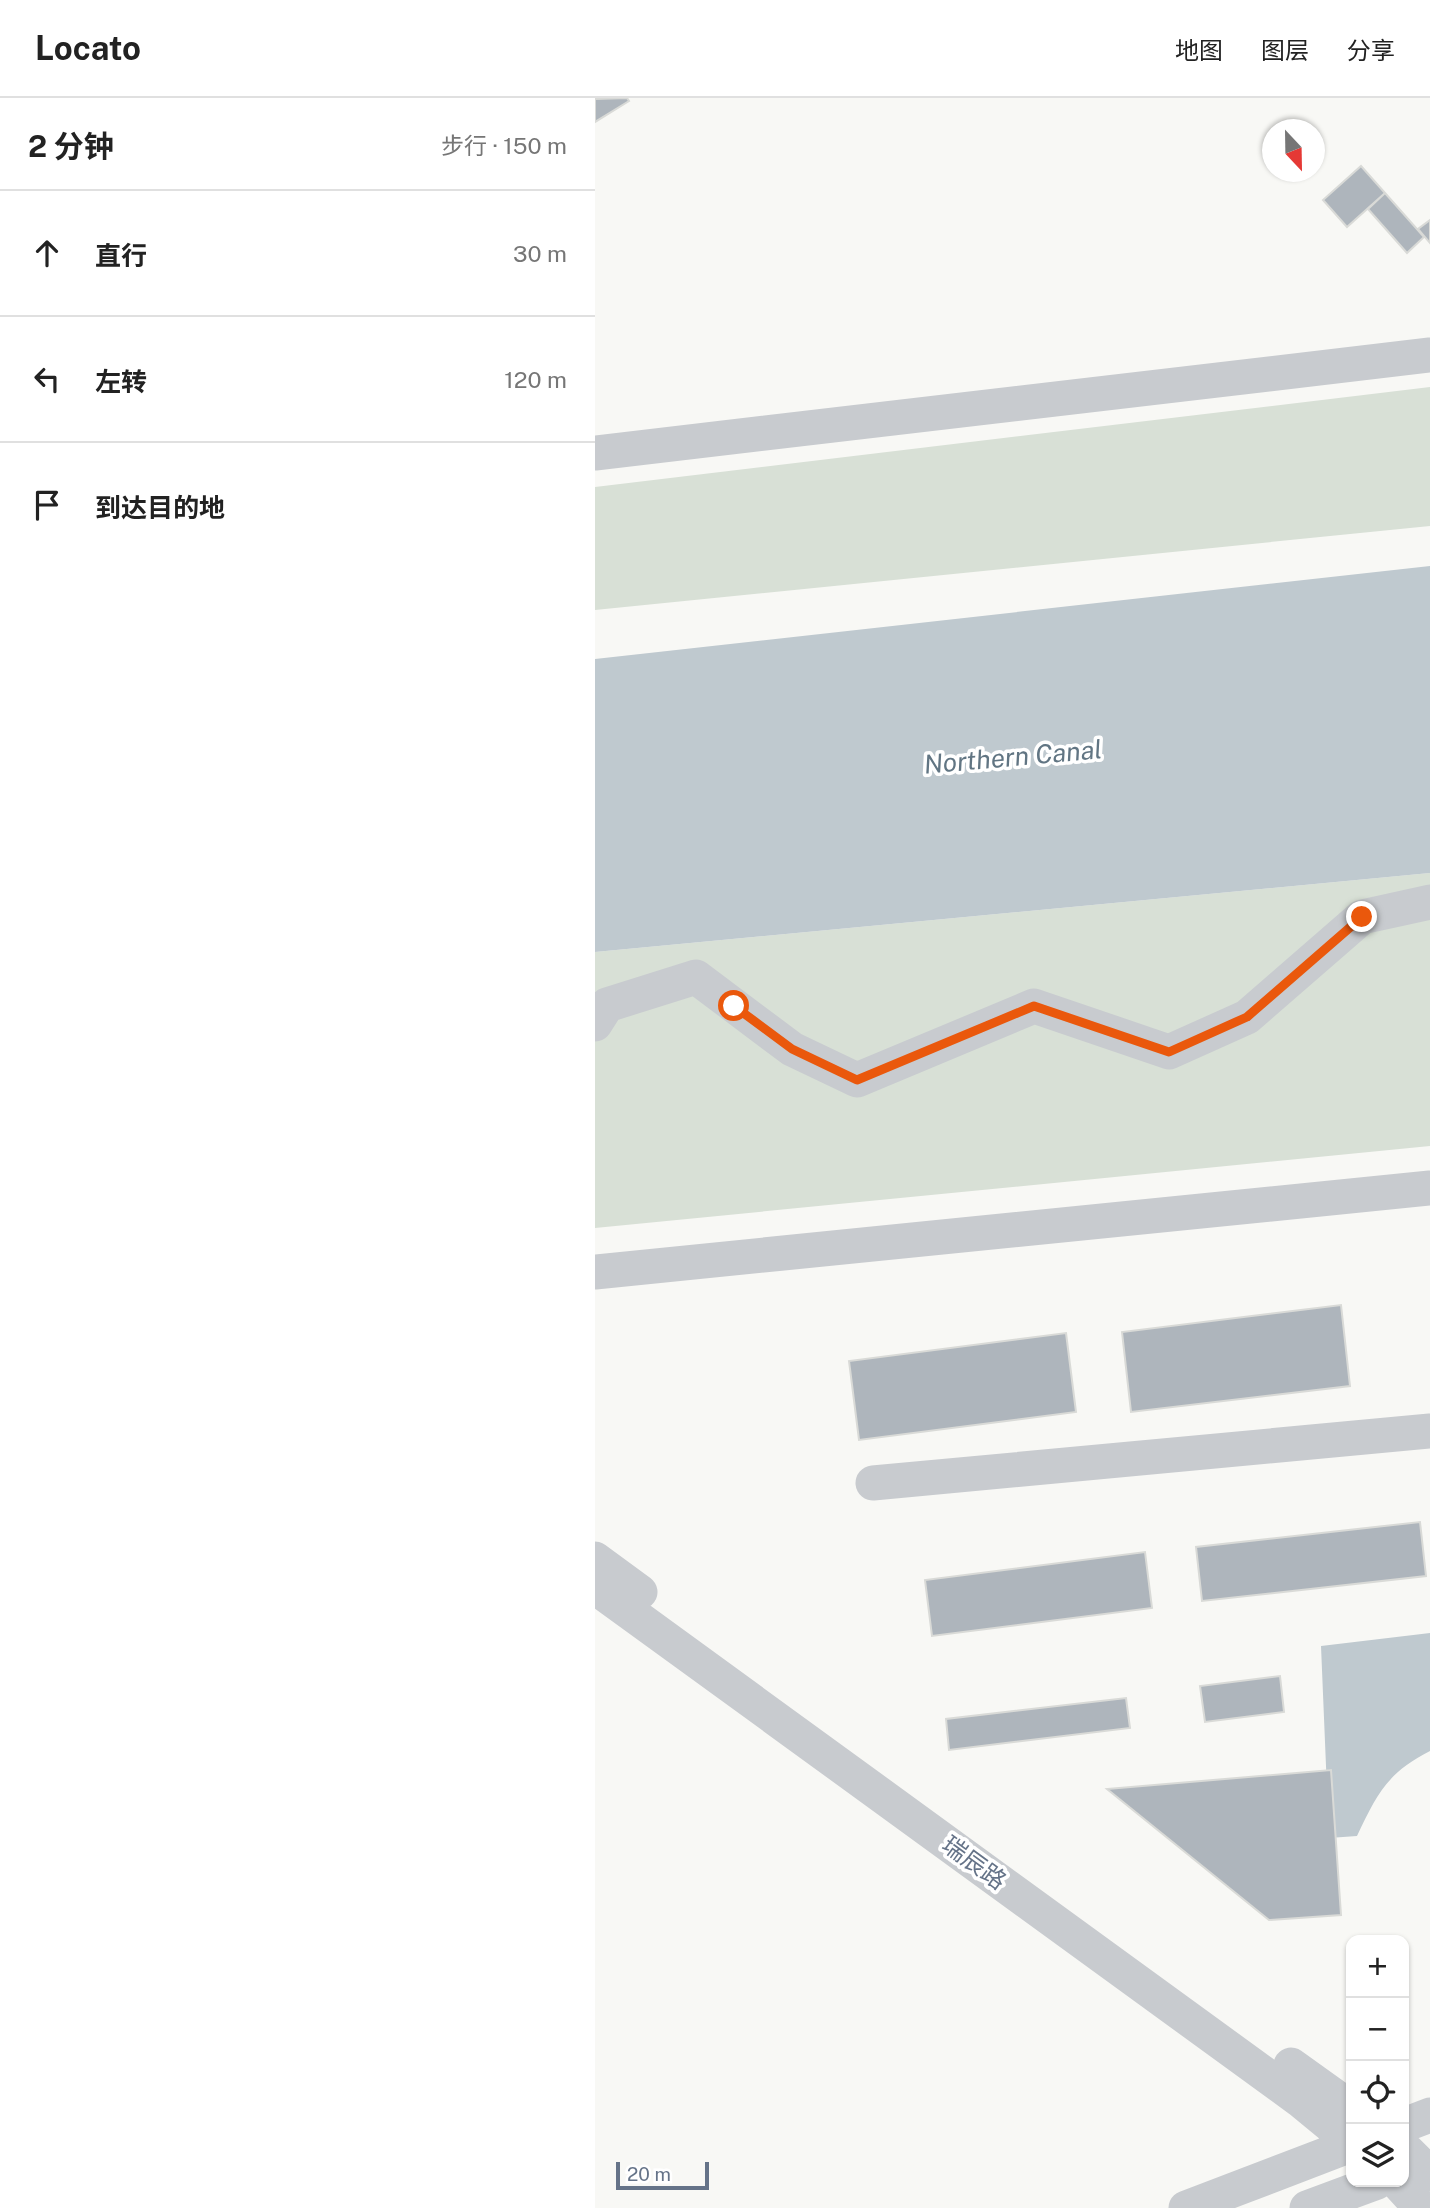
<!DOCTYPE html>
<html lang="zh">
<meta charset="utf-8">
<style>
body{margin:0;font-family:"Public Sans","Noto Sans SC",sans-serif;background:#f6f6f6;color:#222}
.controls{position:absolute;right:21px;bottom:21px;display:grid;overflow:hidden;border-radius:14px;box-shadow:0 2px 5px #0004}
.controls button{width:63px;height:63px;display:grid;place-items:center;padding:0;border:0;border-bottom:2px solid #e0e0e0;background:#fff;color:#222;font:35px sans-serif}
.compass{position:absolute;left:667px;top:21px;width:63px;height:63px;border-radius:50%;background:#fff;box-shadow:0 2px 5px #0004;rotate:158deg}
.scale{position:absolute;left:21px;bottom:18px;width:93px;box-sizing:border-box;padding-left:7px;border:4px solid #657388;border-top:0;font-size:19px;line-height:24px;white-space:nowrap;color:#657388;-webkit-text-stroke:5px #fff;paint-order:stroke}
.stop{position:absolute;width:21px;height:21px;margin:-16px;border:5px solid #ea580c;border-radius:50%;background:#fff}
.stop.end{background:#ea580c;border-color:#fff;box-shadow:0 2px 7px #0008}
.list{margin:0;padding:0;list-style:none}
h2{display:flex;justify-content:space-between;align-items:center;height:91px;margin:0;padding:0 28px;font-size:30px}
h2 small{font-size:23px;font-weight:400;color:#767676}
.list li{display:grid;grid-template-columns:46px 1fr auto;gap:21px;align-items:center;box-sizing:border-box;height:126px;padding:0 28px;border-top:2px solid #e0e0e0}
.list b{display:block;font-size:26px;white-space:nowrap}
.list em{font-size:23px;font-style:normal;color:#767676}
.icon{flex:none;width:38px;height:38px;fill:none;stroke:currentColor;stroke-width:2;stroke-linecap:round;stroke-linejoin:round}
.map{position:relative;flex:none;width:835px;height:2110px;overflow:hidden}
header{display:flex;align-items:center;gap:42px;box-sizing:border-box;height:98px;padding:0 35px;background:#fff;border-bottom:2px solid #e0e0e0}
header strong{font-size:33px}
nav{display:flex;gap:38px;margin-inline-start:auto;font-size:24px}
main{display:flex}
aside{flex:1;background:#fff}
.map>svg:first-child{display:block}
</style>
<header>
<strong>Locato</strong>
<nav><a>地图</a><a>图层</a><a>分享</a></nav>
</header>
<main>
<aside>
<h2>2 分钟<small>步行 · 150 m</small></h2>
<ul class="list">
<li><svg class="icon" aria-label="ahead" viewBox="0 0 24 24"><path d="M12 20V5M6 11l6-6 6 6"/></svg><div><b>直行</b></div><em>30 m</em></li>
<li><svg class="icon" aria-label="left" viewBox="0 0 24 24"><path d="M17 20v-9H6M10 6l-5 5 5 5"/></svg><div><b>左转</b></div><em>120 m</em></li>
<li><svg class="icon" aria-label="arrive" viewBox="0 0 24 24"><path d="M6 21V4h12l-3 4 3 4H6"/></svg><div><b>到达目的地</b></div></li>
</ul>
</aside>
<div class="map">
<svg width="835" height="2110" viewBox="0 0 835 2110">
<rect width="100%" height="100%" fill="#f8f8f5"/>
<path fill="#d8e0d6" d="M835 289V428L0 512V389Z
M835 775V1048L0 1130V854Z"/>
<path fill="#bfc9cf" d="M835 468V775L0 854V561Z
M835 1535V1653C792 1675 782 1696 762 1738L734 1740 726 1548Z"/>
<path fill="#aeb5bc" stroke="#d9dad7" stroke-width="2" d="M32 0 34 3 0 24V1Z
M766 68 790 95 752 129 728 102Z
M790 95 829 139 812 155 773 111Z
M835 122V145L823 131Z
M746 1207 755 1288 536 1314 527 1234Z
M471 1235 481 1314 264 1342 254 1263Z
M825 1424 831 1478 607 1503 601 1449Z
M550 1454 557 1510 337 1538 330 1482Z
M685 1578 689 1614 610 1624 605 1588Z
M531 1600 535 1630 354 1652 351 1621Z
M736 1672 746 1817 674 1822 512 1691Z"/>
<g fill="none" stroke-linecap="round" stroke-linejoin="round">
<path stroke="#c8cbcf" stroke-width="35" d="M0 355 835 257
M0 926 12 907 101 879 197 951 262 982 439 908 574 954 652 919 767 819 835 804
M0 1174 835 1090
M278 1385 835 1333
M0 1461 45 1494
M0 1489 705 2002 756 2044
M696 1967 756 2010
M809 2027 835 2017
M809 2050 835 2076
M802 2084 826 2110
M591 2110 756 2047
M712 2110 782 2084"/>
</g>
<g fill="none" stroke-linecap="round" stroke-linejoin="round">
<path stroke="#ea580c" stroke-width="9" d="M139 908 197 951 262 982 439 908 574 954 652 919 767 819"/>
</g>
<g text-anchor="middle" stroke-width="7" stroke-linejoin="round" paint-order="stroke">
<g font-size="24" fill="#657388" stroke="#fff">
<text transform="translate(379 1765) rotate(36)" y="8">瑞辰路</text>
</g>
<g font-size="26" font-style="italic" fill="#617583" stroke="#fff">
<text transform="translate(418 659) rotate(-5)" y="9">Northern Canal</text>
</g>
</g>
</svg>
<div class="controls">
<button>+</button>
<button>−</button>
<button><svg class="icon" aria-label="locate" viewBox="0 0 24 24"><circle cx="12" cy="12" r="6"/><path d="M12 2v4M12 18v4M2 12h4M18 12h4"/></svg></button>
<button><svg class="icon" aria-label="layers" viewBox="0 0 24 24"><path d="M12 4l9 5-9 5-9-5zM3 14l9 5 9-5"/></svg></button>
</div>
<svg class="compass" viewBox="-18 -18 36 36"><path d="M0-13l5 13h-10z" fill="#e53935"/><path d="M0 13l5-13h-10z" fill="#767676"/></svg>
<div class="scale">20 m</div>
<div class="stop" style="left:139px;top:908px"></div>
<div class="stop end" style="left:767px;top:819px"></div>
</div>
</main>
